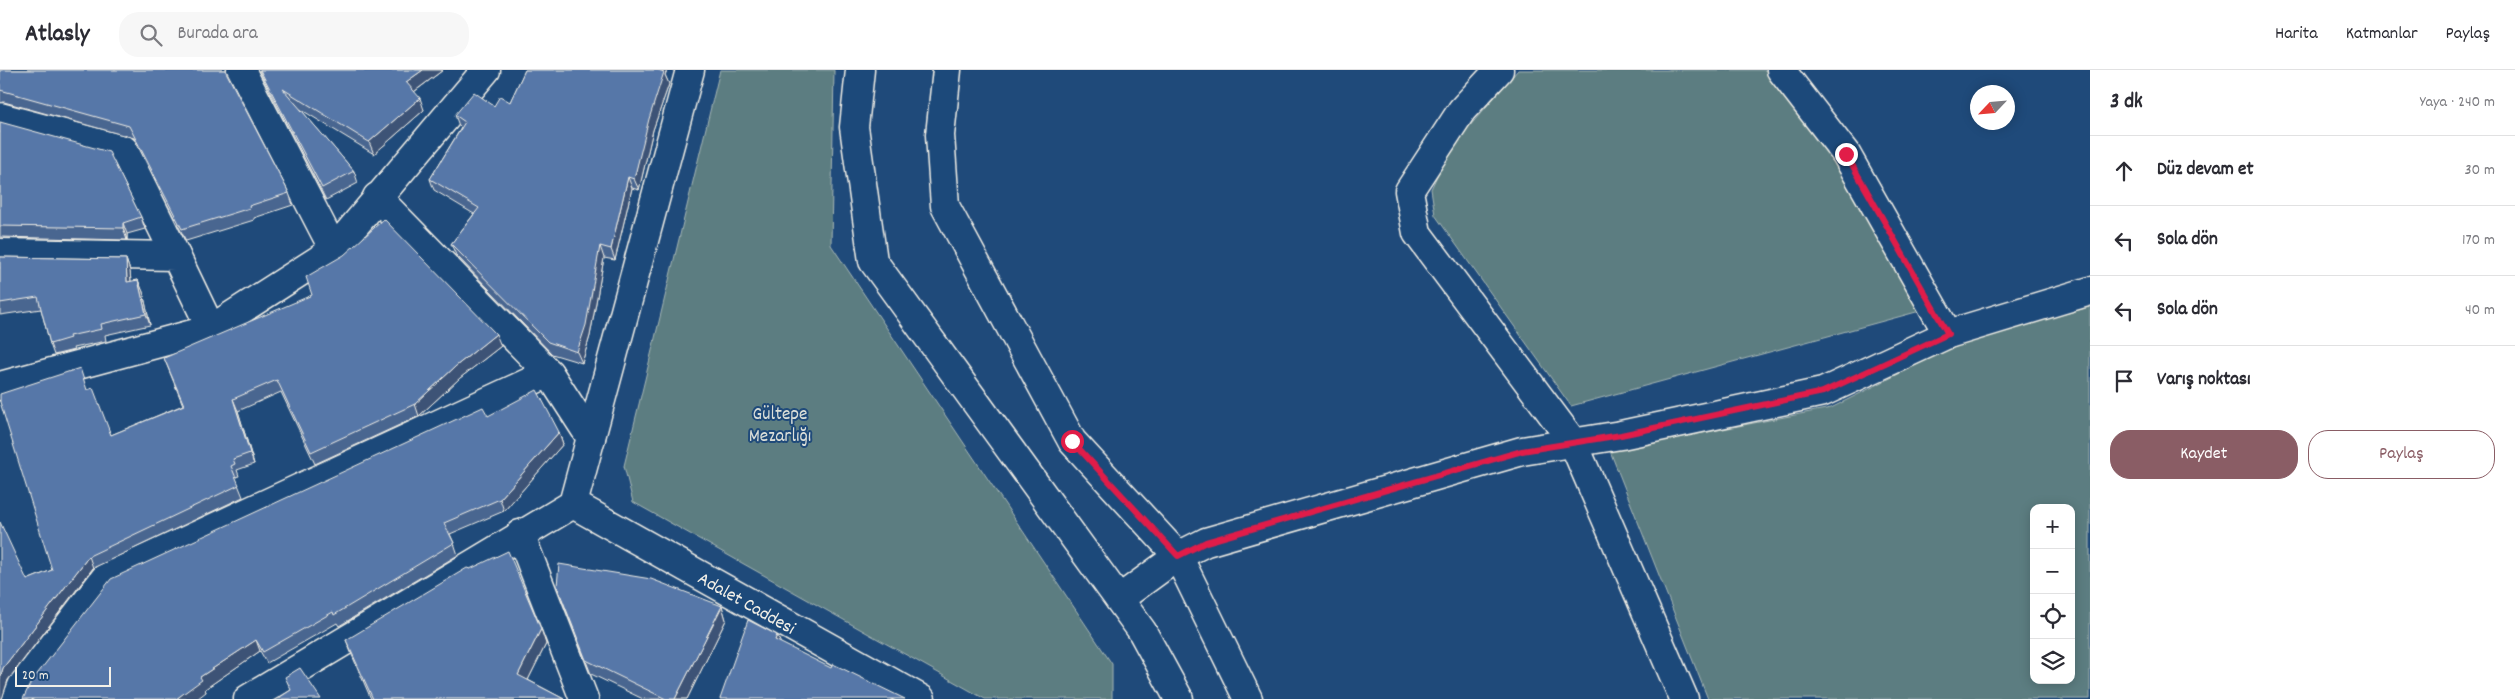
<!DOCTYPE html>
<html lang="tr">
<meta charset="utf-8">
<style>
body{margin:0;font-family:Dekko,sans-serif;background:#f7f7f7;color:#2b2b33}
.controls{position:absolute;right:15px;bottom:15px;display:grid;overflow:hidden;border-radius:10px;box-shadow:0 2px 12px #0003}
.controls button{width:45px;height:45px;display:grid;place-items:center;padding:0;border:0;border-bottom:1px solid #e1e1e2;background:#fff;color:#2b2b33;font:25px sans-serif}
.compass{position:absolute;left:1970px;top:15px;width:45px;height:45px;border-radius:50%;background:#fff;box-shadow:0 2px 12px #0003;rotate:244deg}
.scale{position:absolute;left:15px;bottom:12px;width:96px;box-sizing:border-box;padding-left:5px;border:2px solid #f4f1e8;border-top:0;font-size:14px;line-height:18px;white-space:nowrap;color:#f4f1e8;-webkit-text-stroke:4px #1f4a7a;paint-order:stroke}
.stop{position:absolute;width:15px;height:15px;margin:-11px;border:4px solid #e11d48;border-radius:50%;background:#fff}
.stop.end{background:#e11d48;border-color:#fff;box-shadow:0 1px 5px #0008}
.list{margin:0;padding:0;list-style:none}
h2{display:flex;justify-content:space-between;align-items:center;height:65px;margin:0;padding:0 20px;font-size:21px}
h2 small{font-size:16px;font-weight:400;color:#7c7c81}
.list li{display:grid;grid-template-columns:32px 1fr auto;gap:15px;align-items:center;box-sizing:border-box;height:70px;padding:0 20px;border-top:1px solid #e1e1e2}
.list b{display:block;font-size:19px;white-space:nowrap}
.list em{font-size:16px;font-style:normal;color:#7c7c81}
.actions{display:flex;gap:10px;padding:15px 20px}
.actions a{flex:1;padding:11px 0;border:1px solid #8a5d65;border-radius:20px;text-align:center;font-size:18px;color:#8a5d65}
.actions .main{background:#8a5d65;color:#fff}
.icon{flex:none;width:28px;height:28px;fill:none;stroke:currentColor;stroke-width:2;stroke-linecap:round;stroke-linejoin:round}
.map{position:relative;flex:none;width:2090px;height:629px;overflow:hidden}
header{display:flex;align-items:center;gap:30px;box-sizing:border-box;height:70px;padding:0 25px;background:#fff;border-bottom:1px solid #e1e1e2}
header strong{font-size:24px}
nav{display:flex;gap:28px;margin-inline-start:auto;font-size:18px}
.search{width:350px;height:45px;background:#f7f7f7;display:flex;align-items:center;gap:12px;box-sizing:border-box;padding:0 18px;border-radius:20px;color:#7c7c81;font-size:19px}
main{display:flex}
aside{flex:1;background:#fff}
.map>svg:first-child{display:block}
</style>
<header>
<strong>Atlasly</strong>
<div class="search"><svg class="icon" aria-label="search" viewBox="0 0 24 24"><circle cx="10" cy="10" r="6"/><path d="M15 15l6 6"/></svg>Burada ara</div>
<nav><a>Harita</a><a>Katmanlar</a><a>Paylaş</a></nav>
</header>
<main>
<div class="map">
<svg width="2090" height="629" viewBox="0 0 2090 629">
<rect width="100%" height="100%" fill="#1f4a7a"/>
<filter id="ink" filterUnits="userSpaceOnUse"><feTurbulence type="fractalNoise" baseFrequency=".02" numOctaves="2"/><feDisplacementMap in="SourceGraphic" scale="10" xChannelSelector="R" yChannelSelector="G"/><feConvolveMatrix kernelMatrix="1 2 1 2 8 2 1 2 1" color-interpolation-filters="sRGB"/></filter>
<g filter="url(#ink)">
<path fill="#5b7d81" stroke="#a8b7b4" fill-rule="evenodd" d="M720 0H834L831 175 1112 594V629H985L633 432 624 396Z
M1518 0H1771L1846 97 1920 241 1571 336 1435 145 1431 119 1449 80Z
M2090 237V629H1708L1610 381 1831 338 1962 272ZM2034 438H2071V610H2034Z"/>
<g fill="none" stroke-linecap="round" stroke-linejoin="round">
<g stroke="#f4f1e8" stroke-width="31">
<g id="minor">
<path d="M241 0 334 180"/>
<path d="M860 0 854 57 873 191 1142 561 1179 629"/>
<path d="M947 0 940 65 945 136 1072 371 1178 486 1248 629"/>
<path d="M1499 0 1462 40 1409 121 1417 163 1573 372 1684 629"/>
<path d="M1781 0 1846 84 1948 264"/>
<path d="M0 47 124 80 176 186"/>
<path d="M377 127 549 303"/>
<path d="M0 183 176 186 211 259"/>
<path d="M0 316 211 259 334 180 486 0"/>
<path id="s1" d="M573 434 921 629"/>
<path d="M520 464 584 629"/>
<path d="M1119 529 1178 486 1206 472 1522 381 1621 365 1823 322 1948 264 2090 221"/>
<path d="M17 629 22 616 105 508 549 303 591 368"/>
<path d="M248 629 573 434 690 0"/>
</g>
</g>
<use href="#minor" stroke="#1f4a7a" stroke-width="28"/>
</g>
<path fill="#4a6690" stroke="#f4f1e8" d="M0 0H226L289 123 293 135 254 148V150L186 171 134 68 4 32 0 33Z
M259 0H443L414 22 424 40 374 84 300 39 354 101 358 113 326 130Z
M525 0H667L665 5 669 14 653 60 639 120 632 118 615 190 604 188 590 266 582 293 552 284 456 185 451 174 474 144 434 120 430 109 461 58 459 56 455 45 510 32Z
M0 52 141 147 145 159 127 164V170L0 167Z
M0 187 126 189 130 201 131 212 138 210 143 222 150 255 105 265 106 271 73 278 74 280 54 285 50 274 41 239 0 245Z
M501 276 460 308 419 346 315 394 281 322 238 341 254 394 237 400 239 406 235 407 243 427 93 498 8 610 0 629 27 510 52 500 87 320 111 365 183 335 164 288Z
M488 346 559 362 563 374 504 441 450 464 454 473 458 485 339 556 337 553 267 593 260 581 205 619 206 622 23 629Z
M562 529 722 536 726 550 687 629H643L591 604Z
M541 559 546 574 528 610 564 629H371L352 585 346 570Z"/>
<path fill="#3c5376" stroke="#f4f1e8" d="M423 0H443L411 24 406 12Z
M658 0H667L665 5 669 14 653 60 639 120 634 109Z
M420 28 424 40 374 84 369 72Z
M628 107 632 118 615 190 611 179Z
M123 153 127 164V170L123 158Z
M600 176 604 188 590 266 582 293 577 282Z
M126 189 130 201 132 224 127 212Z
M138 210 143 222 150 255 146 244Z
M496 264 501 276 460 308 419 346 415 334 456 296Z
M233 329 238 341 254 394 250 383Z
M559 362 563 374 504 441 500 429Z
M89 486 93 498 8 610 2 629 0 627V609L3 598Z
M722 536 726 550 687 629H675Z
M541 559 546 574 523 620 518 605Z
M777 565 782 576 775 570Z
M256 570 260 581 205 619 206 622 197 629H177L200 607Z"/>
<path fill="#5677a8" stroke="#f4f1e8" d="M0 0H225L289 123 249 136 250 138 182 159 129 56 0 20Z
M260 0H423L406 12 420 28 369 72 283 19 354 101 322 118Z
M525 0H658L664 2 649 49 634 109 628 107 611 179 600 176 586 255 577 282 548 272 451 174 479 138 430 109 465 52 455 45 474 22 494 36 500 26 510 32Z
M0 52 109 82 141 147 123 153V158L0 156Z
M384 149 496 264 456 296 415 334 311 382 277 310 233 329 250 383 233 389 235 394 231 396 239 415 89 486 3 598 0 609V452L27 510 52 500 0 332V324L80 298 87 320 93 318 111 365 184 335 164 288 312 225 306 207 344 185Z
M0 187 126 189 127 212 138 210 146 244 101 254 102 259 69 266 70 268 50 274 38 227 0 233Z
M537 320 559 362 500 429 444 453 454 473 334 545 333 542 263 582 256 570 200 607 202 610 176 629H23L31 612 111 509 483 337 488 346Z
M508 481 541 559 518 605 564 629H373L346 570 467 498 470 499Z
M559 494 651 509 722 536 675 629H666L586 590 557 516Z
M748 550 777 565 775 570 831 598 833 594 905 629H720Z
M300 598 321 629H277L291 620 285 607Z"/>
</g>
<g fill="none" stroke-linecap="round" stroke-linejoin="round" filter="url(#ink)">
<path stroke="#e11d48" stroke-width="6" d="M1072 371 1178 486 1206 472 1522 381 1621 365 1823 322 1948 264 1846 84"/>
</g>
<g text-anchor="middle" stroke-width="4" stroke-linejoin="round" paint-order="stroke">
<g font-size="19" fill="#dde0d9" stroke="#1f4a7a">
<text x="780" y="349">Gültepe<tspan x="780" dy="22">Mezarlığı</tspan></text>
</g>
<g font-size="19" fill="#f4f1e8" stroke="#1f4a7a">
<text dy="7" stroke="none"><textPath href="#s1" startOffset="200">Adalet Caddesi</textPath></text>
</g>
</g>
</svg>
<div class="controls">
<button>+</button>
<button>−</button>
<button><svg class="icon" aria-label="locate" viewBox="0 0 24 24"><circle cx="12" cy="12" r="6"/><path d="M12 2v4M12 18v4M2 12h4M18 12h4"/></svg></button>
<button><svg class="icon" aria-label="layers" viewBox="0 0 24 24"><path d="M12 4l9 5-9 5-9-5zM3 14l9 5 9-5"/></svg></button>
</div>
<svg class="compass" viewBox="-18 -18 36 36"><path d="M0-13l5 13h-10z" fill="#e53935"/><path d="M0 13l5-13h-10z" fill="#7c7c81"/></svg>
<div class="scale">20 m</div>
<div class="stop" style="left:1072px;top:371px"></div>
<div class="stop end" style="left:1846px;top:84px"></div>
</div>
<aside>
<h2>3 dk<small>Yaya · 240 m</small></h2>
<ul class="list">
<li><svg class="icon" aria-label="ahead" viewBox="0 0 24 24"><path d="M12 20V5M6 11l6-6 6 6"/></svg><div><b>Düz devam et</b></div><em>30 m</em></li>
<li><svg class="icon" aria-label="left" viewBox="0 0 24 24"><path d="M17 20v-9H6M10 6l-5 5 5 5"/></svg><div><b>Sola dön</b></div><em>170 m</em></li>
<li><svg class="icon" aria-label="left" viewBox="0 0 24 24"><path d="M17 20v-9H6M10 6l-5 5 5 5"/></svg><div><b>Sola dön</b></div><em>40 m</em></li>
<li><svg class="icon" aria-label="arrive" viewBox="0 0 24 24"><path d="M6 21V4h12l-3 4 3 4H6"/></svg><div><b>Varış noktası</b></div></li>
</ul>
<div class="actions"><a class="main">Kaydet</a><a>Paylaş</a></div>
</aside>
</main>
